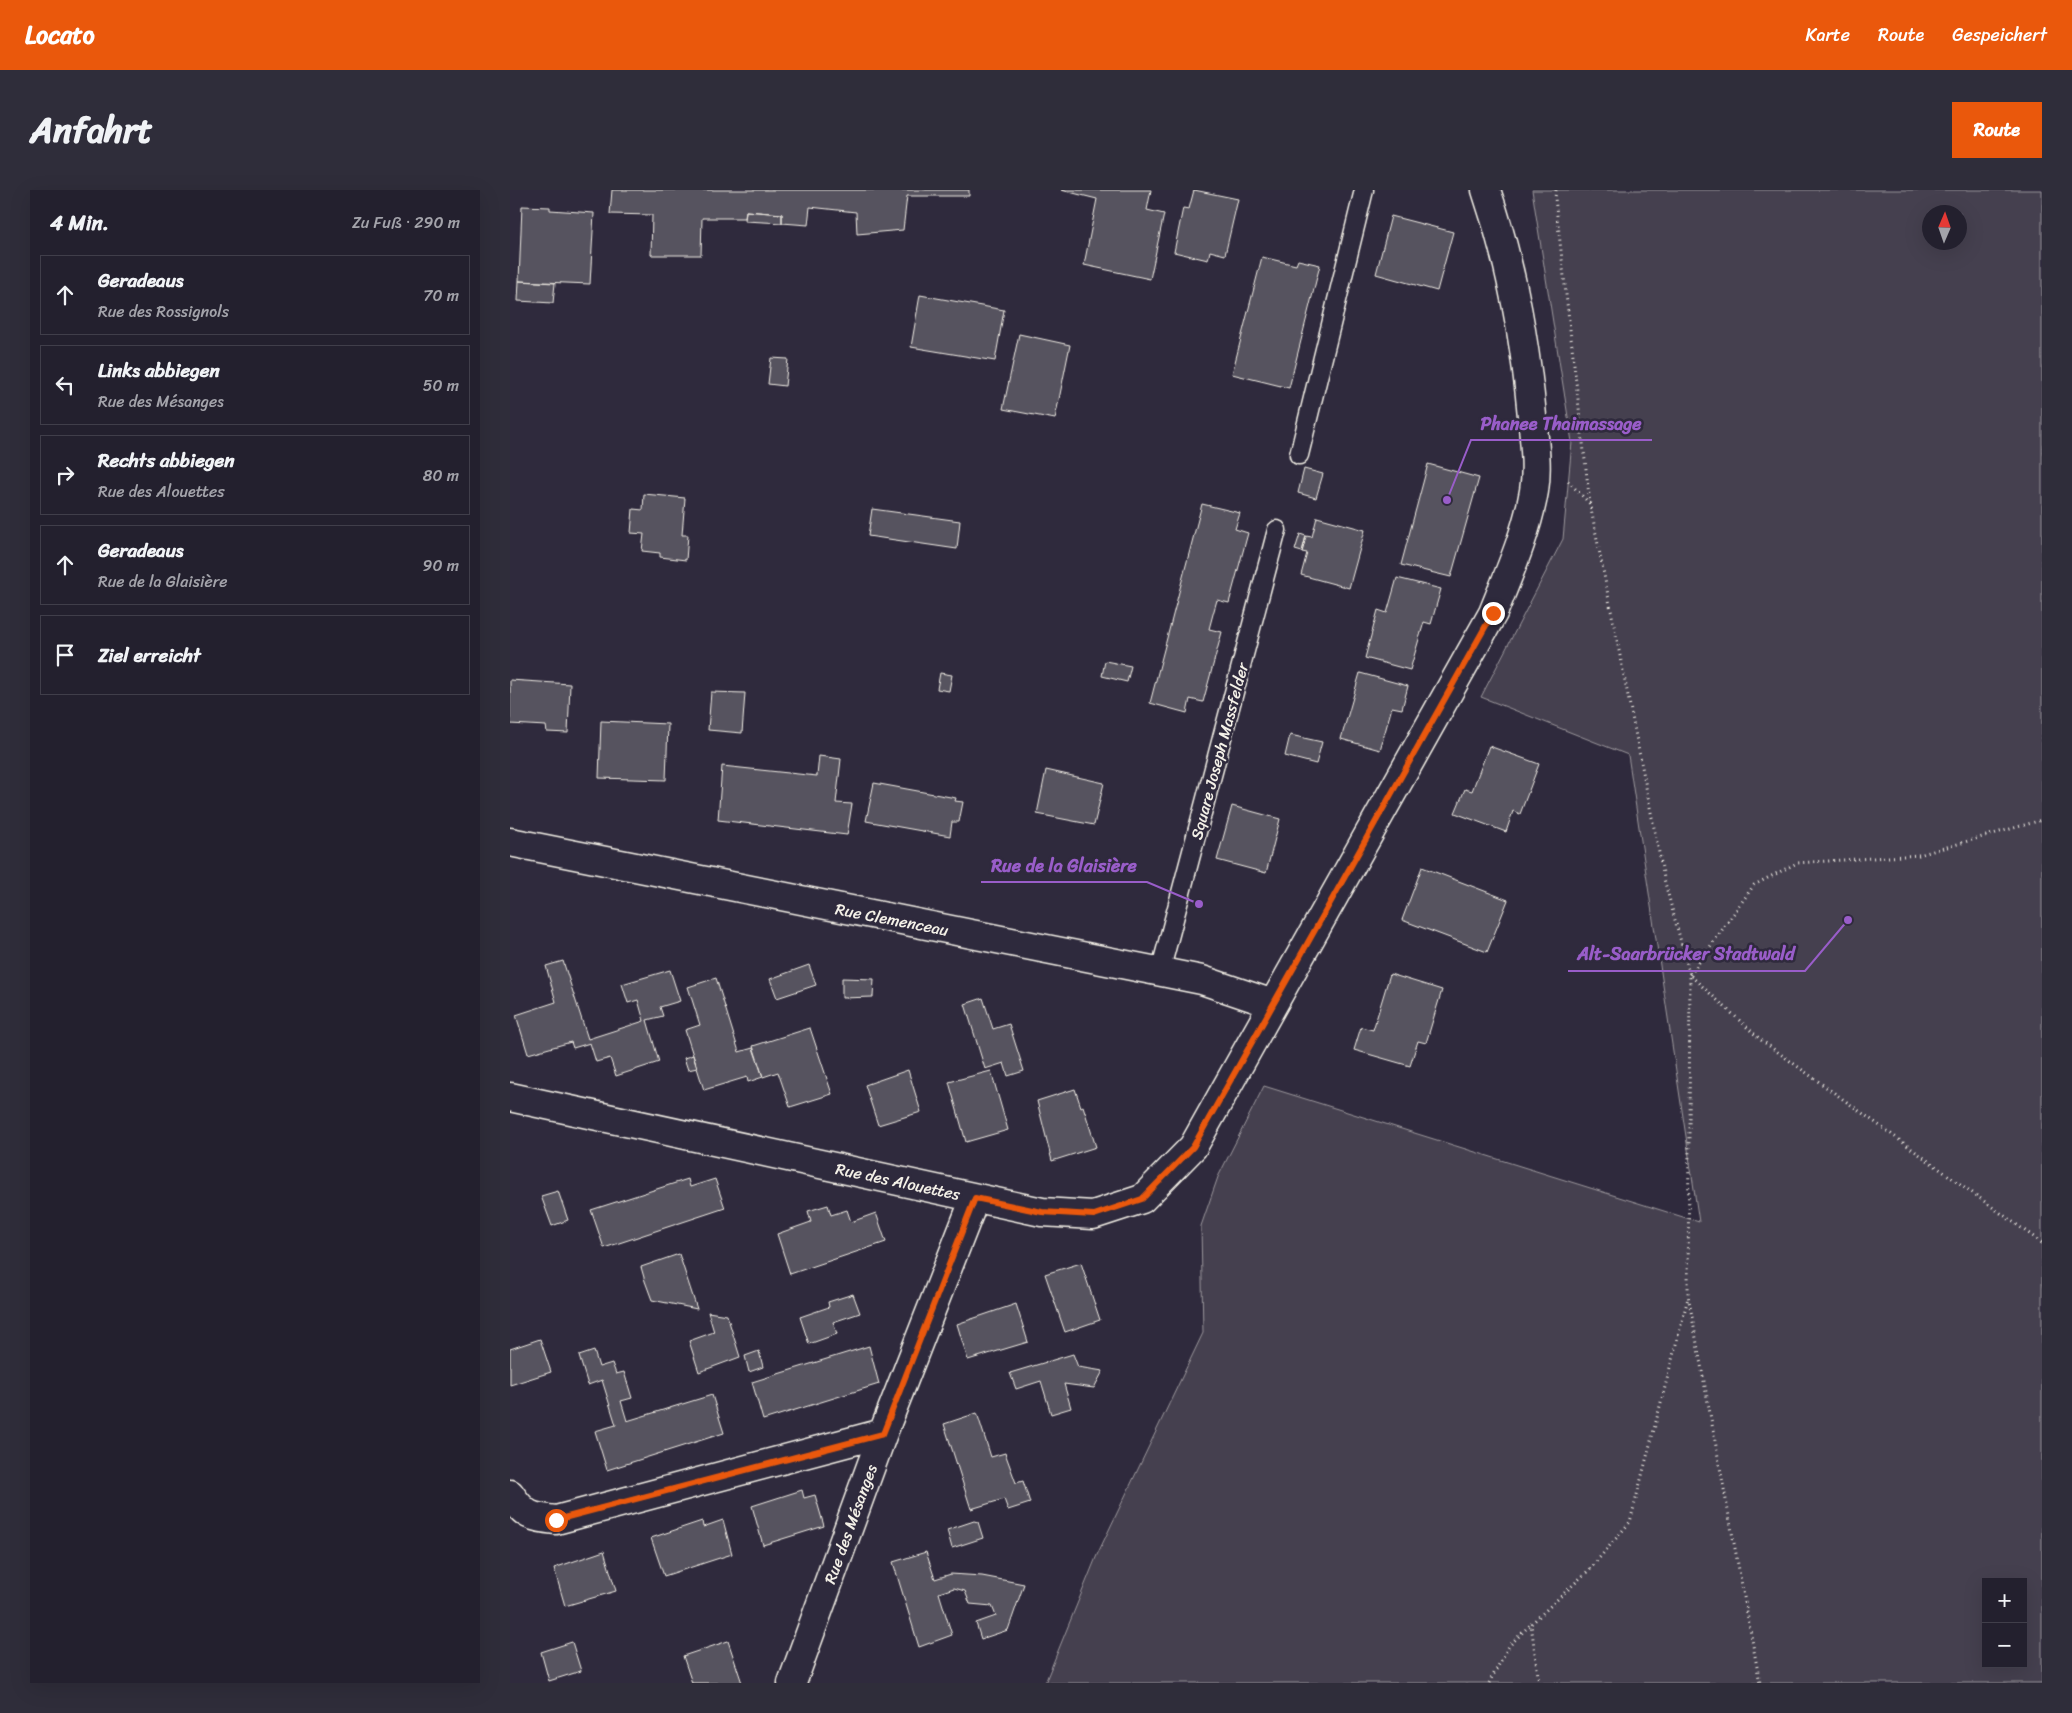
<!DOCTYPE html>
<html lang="de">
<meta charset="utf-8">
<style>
body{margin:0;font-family:Sriracha,sans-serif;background:#2f2d3a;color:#f1f3f6}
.controls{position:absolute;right:15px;bottom:15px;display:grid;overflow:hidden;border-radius:0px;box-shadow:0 5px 20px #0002}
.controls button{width:45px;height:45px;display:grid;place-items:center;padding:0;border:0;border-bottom:1px solid #403e4a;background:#23202e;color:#f1f3f6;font:25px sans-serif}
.compass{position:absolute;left:1412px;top:15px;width:45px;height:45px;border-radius:50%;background:#23202e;box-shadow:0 5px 20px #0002;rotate:2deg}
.stop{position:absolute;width:15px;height:15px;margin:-11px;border:4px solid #ea580c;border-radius:50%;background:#fff}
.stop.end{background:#ea580c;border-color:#fff;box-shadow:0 1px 5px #0008}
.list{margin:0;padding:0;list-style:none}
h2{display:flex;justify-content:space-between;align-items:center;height:65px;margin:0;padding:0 20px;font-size:21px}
h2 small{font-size:16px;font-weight:400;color:#a3a3aa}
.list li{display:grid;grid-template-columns:32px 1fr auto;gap:15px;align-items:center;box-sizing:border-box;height:80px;margin:0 10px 10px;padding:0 10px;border:1px solid #403e4a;border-radius:0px}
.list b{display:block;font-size:19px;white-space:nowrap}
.list p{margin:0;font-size:16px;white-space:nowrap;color:#a3a3aa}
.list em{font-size:16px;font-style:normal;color:#a3a3aa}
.icon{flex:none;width:28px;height:28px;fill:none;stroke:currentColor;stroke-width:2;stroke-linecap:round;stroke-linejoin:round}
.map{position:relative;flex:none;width:1532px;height:1493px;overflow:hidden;border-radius:0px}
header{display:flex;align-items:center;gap:30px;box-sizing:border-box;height:70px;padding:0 25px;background:#ea580c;color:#fff}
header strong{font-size:24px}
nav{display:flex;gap:28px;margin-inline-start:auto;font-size:18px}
.intro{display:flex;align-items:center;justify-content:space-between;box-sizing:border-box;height:120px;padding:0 30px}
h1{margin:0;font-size:35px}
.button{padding:12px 22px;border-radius:0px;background:#ea580c;color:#fff;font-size:18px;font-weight:700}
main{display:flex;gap:30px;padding:0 30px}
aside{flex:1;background:#23202e;border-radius:0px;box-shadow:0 5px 20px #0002}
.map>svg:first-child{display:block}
</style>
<header>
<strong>Locato</strong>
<nav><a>Karte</a><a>Route</a><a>Gespeichert</a></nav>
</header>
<div class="intro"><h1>Anfahrt</h1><a class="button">Route</a></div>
<main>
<aside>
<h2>4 Min.<small>Zu Fuß · 290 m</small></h2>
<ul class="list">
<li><svg class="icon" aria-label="ahead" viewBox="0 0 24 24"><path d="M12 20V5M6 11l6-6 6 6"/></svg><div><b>Geradeaus</b><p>Rue des Rossignols</p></div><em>70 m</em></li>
<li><svg class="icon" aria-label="left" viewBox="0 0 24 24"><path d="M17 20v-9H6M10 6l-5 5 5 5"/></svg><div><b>Links abbiegen</b><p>Rue des Mésanges</p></div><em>50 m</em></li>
<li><svg class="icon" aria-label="right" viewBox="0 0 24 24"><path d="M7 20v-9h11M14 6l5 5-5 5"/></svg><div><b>Rechts abbiegen</b><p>Rue des Alouettes</p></div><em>80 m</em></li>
<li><svg class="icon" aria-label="ahead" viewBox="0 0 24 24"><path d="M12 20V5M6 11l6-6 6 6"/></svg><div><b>Geradeaus</b><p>Rue de la Glaisière</p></div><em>90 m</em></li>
<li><svg class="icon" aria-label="arrive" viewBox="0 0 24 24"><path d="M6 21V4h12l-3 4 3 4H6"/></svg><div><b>Ziel erreicht</b></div></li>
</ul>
</aside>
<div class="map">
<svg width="1532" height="1493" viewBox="0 0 1532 1493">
<rect width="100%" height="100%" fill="#2f2a3d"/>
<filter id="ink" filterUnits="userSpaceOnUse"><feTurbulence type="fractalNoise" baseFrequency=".02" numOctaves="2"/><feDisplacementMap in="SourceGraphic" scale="10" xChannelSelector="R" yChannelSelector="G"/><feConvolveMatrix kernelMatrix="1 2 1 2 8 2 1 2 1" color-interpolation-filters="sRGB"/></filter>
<g filter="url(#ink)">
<path fill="#454050" stroke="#9c989c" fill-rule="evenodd" d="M1022 0H1532V1493H535L587 1365 693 1143 691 1036 708 987 754 896 1189 1032 1118 565 971 507 1053 349 1062 252ZM1420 22H1450V52H1420ZM1476 1392H1513V1474H1476Z"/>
<path fill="#56525f" stroke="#f4f1e8" d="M102 0H459V6H397L393 40 347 44 346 22 300 17 298 35 272 33V24L236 21 235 28H192L191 65H141L142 25 100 24Z
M551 0H641L637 20 654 24 640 89 574 75 587 9Z
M684 0 728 9 715 65 700 61 698 70 664 62 673 18 679 19Z
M12 16 40 17V20L84 23 80 94 9 91Z
M236 21 272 24V33L235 31Z
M881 26 943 42 927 101 866 84Z
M752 67 786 75 788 70 810 75 779 198 722 184Z
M9 91 45 93 43 113 8 111Z
M410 105 494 120 485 171 401 157Z
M509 144 560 155 545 229 493 219Z
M261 168 278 169 275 196 258 194Z
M918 274 969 288 941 387 891 375Z
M794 279 813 284 806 308 788 303Z
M134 304 175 308 172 345H178L176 370 150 367V363L132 361 134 344 121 343 123 319 133 320Z
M692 314 730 323 725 339 738 343 719 413 707 410 703 424 699 439 712 442 693 512 680 509 677 523 640 513Z
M362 319 450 331 447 359 358 346Z
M807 327 855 340 839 398 791 385 797 363 792 362 796 346 802 347Z
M790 344 796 346 792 362 785 360Z
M887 388 931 399 921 434 914 432 900 480 855 468 868 420 877 423Z
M595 471 621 476 617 492 592 486Z
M430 483 442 485 439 501 427 499Z
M850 483 898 496 892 519 882 517 870 560 831 549Z
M0 490 60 494 58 543 37 542 36 536 0 534Z
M201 502 235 503 232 543 198 540Z
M91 531 158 534 156 590 89 588Z
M780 545 812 552 806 574 775 566Z
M979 556 1029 574 1010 624 1003 621 996 642 945 623 955 599 962 601Z
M309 566 331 569 326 613 342 614 337 645 208 630 212 576 307 586Z
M536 580 594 593 584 635 527 624Z
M364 593 446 608 445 611 453 612 449 632H442L440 646 356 631Z
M722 616 770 629 756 683 707 670Z
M912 677 998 710 977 762 892 730Z
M53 771 78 849 134 831 128 810 118 813 112 794 160 780 170 811 150 817 153 826 137 830 149 872 106 886 100 868 86 872 80 853 63 858 61 852 18 864 6 825 46 812 36 776Z
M299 775 306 795 267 808 260 789Z
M880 784 932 800 916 853 908 851 900 876 844 860 851 837 863 840Z
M206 788 229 862 243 858 253 887 238 892 237 887 194 900 175 840 190 835 178 797Z
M332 788 364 789 363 807 332 808Z
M473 808 483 839 499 834 514 881 498 886 494 873 475 879 455 814Z
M300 838 322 904 280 917 268 882 253 887 243 856Z
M183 865 187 878 178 880 174 868Z
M398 880 411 922 368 935 355 895Z
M481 881 498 940 456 952 439 892Z
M565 899 571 917 573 916 586 957 542 971 527 911Z
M178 989 180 997 205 989 215 1018 94 1058 81 1020Z
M48 1001 58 1030 42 1036 31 1006Z
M318 1015 321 1025 337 1020 341 1032 366 1023 376 1052 280 1084 267 1044 301 1032 298 1021Z
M169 1064 187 1119 142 1110 135 1091 131 1077Z
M571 1073 590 1130 555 1142 535 1084Z
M343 1104 350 1123 323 1132 327 1144 299 1154 290 1127 319 1117 318 1112Z
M506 1114 518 1152 458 1170 447 1134Z
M198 1122 217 1125 230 1167 189 1182 179 1151 204 1142Z
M30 1149 41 1182 0 1195V1159Z
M359 1156 369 1194 253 1230 242 1192Z
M84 1161 89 1177 102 1173 106 1184 114 1182 122 1208 111 1211 117 1231 202 1205 214 1243 97 1280 85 1241 106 1235 92 1190 78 1195 69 1166Z
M249 1161 253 1177 239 1182 235 1166Z
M563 1164 568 1177 593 1181 584 1198 554 1194 561 1218 541 1224 531 1191 506 1199 500 1183Z
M467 1223 481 1267 495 1263 506 1293 513 1291 520 1313 498 1320 494 1309 461 1319 434 1234Z
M292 1300 294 1308 305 1305 314 1336 253 1355 242 1316Z
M213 1330 222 1364 154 1386 141 1348 192 1331 193 1337Z
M464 1331 468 1332 473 1348 442 1358 437 1340Z
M94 1361 106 1401 55 1416 44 1378Z
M416 1362 425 1389 441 1384 472 1386 514 1394 498 1440 471 1449 466 1433 486 1426 482 1416 460 1414 455 1401 444 1398 429 1403 442 1445 409 1457 383 1372Z
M218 1451 232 1493H182L173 1466Z
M62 1452 71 1481 39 1491 31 1462Z"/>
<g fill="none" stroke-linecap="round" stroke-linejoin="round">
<g stroke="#f4f1e8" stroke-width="21">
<path id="lane" d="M789 265 854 0
M650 782 767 340"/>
</g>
<g stroke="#f4f1e8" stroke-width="31">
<path id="street" d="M0 652 692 790 763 814
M0 907 532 1022 583 1025 632 1009 683 957 983 423C999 383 1017 343 1024 301 1028 277 1024 250 1022 226 1015 149 1001 73 976 0
M0 1304C15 1326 20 1327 46 1330L373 1243
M282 1493 373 1243 465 1008"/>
</g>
<path stroke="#f4f1e8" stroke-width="3" stroke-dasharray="1 4" stroke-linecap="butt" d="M1046 0 1045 8 1080 314 1155 693 1180 785 1178 1105 1250 1493
M1058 291 1080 314
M1180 785 1244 695 1287 673 1409 665 1532 630
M1181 786 1251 850 1532 1053
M979 1493 999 1456 1020 1435
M1029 1493 1021 1434 1079 1380 1120 1332 1178 1108"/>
<use href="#lane" stroke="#2f2a3d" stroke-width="18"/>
<use href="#street" stroke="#2f2a3d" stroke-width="28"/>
</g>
</g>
<g fill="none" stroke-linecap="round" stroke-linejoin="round" filter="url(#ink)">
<path stroke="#ea580c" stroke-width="6" d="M46 1330 373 1244 465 1008 532 1022 584 1025 632 1009 683 957 983 423"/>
</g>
<g text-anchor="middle" stroke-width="5" stroke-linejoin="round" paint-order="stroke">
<g font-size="16" fill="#f4f1e8" stroke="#2f2a3d">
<text transform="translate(709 561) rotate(-75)" y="6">Square Joseph Massfelder</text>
<text transform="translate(382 729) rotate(11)" y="6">Rue Clemenceau</text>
<text transform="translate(388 991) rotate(12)" y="6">Rue des Alouettes</text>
<text transform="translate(340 1334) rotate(-70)" y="6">Rue des Mésanges</text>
</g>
</g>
<path fill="none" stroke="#995dc9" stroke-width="2" d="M937 310L961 250H1142M689 714L637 692H471M1338 730L1295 781H1058"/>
<g fill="#995dc9" stroke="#2f2a3d" stroke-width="2">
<circle cx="937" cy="310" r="5"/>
<circle cx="689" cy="714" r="5"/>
<circle cx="1338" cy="730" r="5"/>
</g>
<g font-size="18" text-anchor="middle" font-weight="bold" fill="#995dc9" stroke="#2f2a3d" stroke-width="5" stroke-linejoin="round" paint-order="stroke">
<text x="1051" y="240">Phanee Thaimassage</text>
<text x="554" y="682">Rue de la Glaisière</text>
<text x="1176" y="770">Alt-Saarbrücker Stadtwald</text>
</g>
</svg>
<div class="controls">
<button>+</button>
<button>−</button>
</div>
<svg class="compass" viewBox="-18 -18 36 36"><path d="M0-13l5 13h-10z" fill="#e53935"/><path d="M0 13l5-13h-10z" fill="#a3a3aa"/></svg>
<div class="stop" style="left:46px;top:1330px"></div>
<div class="stop end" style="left:983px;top:423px"></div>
</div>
</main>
